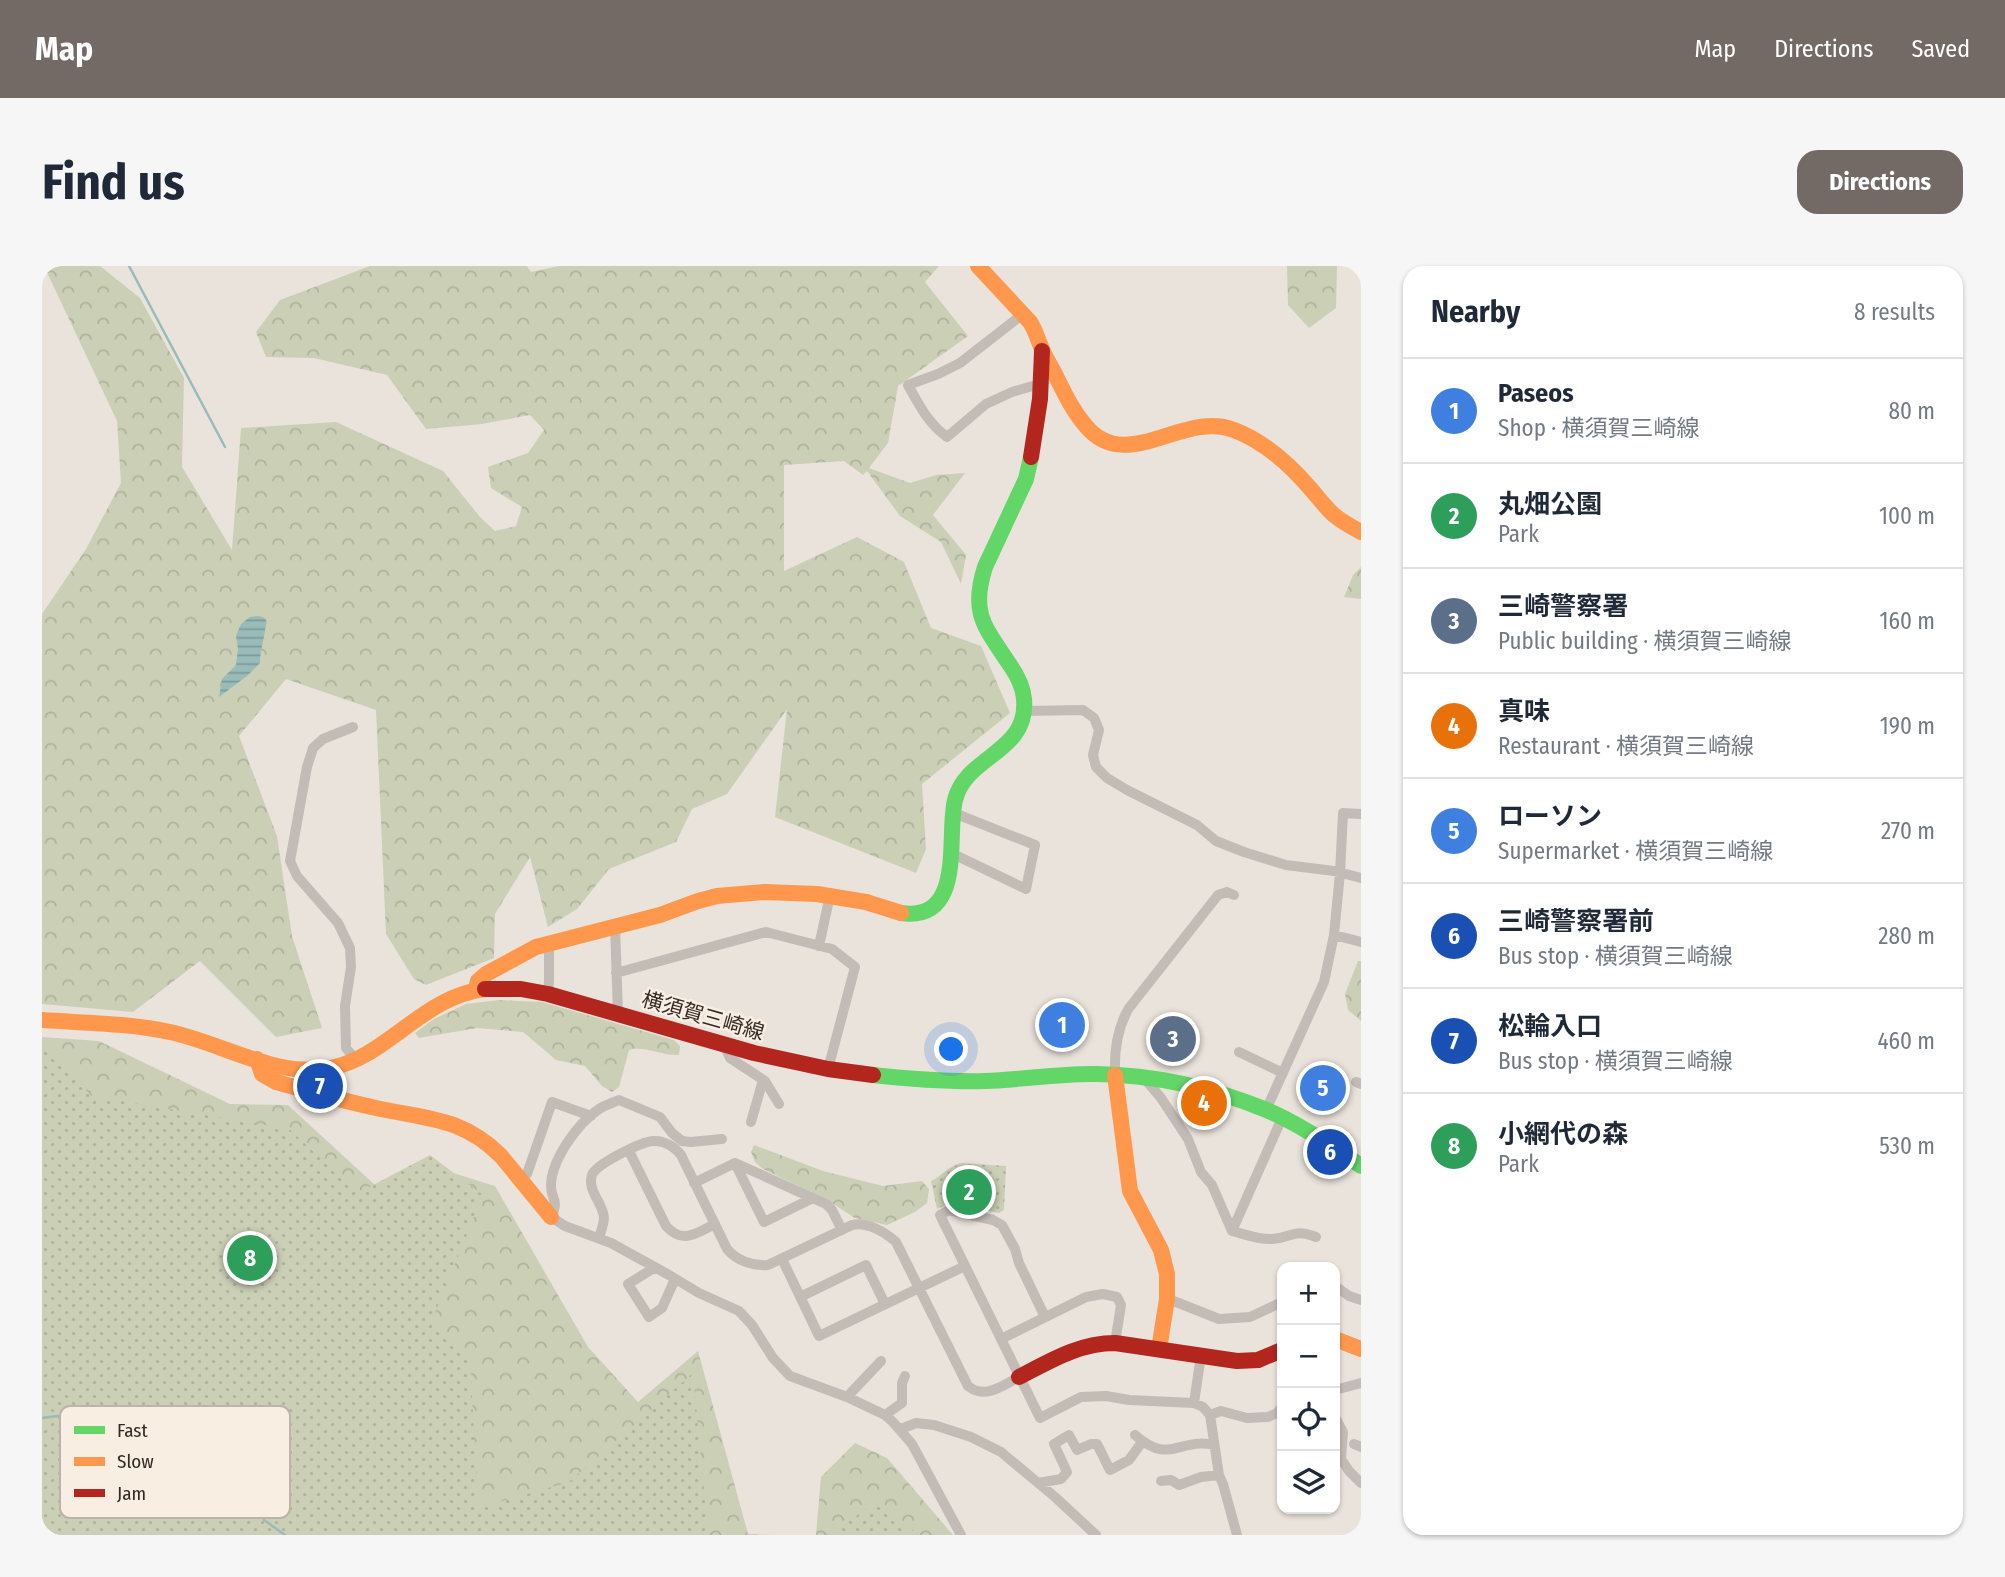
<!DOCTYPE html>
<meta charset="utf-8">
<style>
body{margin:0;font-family:"Fira Sans Condensed","Noto Sans JP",sans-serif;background:#f6f6f7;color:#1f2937}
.controls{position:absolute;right:21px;bottom:21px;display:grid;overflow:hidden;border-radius:14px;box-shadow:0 2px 5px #0004}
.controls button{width:63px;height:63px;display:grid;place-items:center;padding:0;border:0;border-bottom:2px solid #e0e1e3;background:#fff;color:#1f2937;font:35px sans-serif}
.you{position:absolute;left:910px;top:784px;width:24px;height:24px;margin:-18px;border:5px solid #fff;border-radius:50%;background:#1a73e8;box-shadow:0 0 0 10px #1a73e833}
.badge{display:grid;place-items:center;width:46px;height:46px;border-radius:50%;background:#736a65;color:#fff;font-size:23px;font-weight:700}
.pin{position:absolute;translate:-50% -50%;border:4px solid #fff;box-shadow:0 2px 7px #0006}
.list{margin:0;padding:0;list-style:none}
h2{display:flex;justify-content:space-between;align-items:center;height:91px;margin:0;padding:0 28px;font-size:30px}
h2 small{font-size:23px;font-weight:400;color:#747a83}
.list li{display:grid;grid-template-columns:46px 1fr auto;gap:21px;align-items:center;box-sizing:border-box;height:105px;padding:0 28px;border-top:2px solid #e0e1e3}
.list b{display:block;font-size:26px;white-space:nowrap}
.list p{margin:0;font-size:23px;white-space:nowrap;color:#747a83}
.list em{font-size:23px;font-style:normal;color:#747a83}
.icon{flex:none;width:38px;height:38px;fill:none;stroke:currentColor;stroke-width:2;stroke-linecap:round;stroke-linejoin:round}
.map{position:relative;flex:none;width:1319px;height:1269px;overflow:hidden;border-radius:21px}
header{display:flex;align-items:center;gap:42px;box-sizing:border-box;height:98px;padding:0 35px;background:#736a65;color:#fff}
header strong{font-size:33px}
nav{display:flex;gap:38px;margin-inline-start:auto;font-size:24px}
.intro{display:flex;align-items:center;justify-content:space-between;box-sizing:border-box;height:168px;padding:0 42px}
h1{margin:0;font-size:49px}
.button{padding:18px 32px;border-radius:21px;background:#736a65;color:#fff;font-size:24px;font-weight:700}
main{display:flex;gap:42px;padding:0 42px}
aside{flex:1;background:#fff;border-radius:21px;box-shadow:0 2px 5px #0004}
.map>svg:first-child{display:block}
</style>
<header>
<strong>Map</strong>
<nav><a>Map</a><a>Directions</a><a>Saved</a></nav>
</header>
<div class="intro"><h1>Find us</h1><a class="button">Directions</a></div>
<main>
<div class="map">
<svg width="1319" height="1269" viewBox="0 0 1319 1269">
<defs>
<pattern id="forest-crowns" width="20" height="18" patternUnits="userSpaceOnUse" patternTransform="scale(1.75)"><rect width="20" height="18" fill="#cbcfb6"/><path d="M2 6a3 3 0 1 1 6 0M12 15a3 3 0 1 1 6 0" fill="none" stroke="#afb29c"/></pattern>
<pattern id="park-dots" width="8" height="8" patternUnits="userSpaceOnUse" patternTransform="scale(1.75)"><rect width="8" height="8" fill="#cbcfb6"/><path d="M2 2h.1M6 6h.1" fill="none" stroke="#afb29c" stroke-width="1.8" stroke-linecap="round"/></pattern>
<pattern id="water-rules" width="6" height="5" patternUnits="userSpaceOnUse" patternTransform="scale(1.75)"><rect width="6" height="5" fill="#99bcbb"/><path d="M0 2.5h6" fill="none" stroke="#7d9998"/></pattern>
</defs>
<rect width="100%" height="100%" fill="#eae3dc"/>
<path fill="url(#forest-crowns)" d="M2 0H58L98 32 142 112 140 201 190 284 199 162 294 156 401 205 438 251 453 265 474 260 480 241 449 222 446 201 486 187 502 164 488 149 440 158 384 163 345 109 272 92 224 91 214 66 238 34 328 0H485L489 6 517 0H897L883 16 926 70 856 120 846 177 827 202 868 217 894 209 923 207 891 249 924 289 919 318 899 276 858 250 825 205 821 209 802 195 742 199V305L815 271 862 296 889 362 939 380 968 447 880 518 884 583 874 607 733 551 745 443 685 528 650 543 634 576 567 603 535 643 506 661 488 591 453 648 452 692 384 719 372 713 344 668 334 444 244 413 197 470 235 570 250 670 280 762 234 771 158 695 91 746 0 738V348L44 283 79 217 75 155Z
M1245 0H1295L1294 42 1267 62 1246 39Z
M1319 301V333L1302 331 1311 309Z
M1316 695H1319V755L1306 744 1303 728Z
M457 734 500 736 632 774 638 780 637 789C620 790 602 779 587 784L577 821 570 826 560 820 543 800 514 794 481 766 435 762 377 772 373 767 392 753 424 738Z
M0 771 57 775 188 838 246 839 333 919 382 898 453 920 546 1081 596 1136 656 1085 706 1268 729 1269H0Z
M712 879 781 905 841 920 880 915 887 923 885 937 873 946 845 959 813 952 785 934 721 903 713 896 709 886Z
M813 1177 845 1192 911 1269H774L779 1211Z"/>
<path fill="url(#park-dots)" d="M0 783H10L49 830 247 863 316 927 388 889 441 929 390 1054 428 1092 436 1242 527 1216 651 1107 666 1269H0Z
M919 897 964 900 962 944 957 947 908 937 895 943 889 915C902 908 904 902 919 897Z
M837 1234 876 1269H787Z"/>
<path fill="url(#water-rules)" d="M217 350 224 354C224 369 218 382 218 397L205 410 177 431 180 413 194 399 196 383 194 370 199 358 208 351Z"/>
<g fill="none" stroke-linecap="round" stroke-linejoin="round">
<path stroke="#99bcbb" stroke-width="2.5" d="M87 0 183 181
M0 1152 47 1146 199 1220 213 1237 222 1254 243 1269"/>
<path stroke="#c3bcb6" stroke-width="10" d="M981 48 918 97 896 108 866 119C877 139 886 157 905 171L944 138 970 126 1001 117
M982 445 1041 444 1052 452 1057 464 1051 489 1054 501 1065 512 1085 524 1155 559 1174 575 1202 586 1244 599 1292 605 1319 612
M311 461 281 473 271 482 265 501 248 595 255 610 296 657 308 682 309 701 303 740 304 782 314 794
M909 587 984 623 993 579 912 547
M573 659 576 748
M1292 669 1319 676
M777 680 788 629
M574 707 724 666 790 683 813 701 786 803
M506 728 507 715V676
M682 779 688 792 723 815 737 838
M1197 786 1241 807
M1073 809C1072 785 1075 762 1087 742L1176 629 1185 626 1192 629
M1102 812 1119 832 1146 873 1159 906 1170 919 1190 965C1202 968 1217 974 1230 973 1251 972 1250 962 1274 971
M1314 816 1319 818
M1224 844 1282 716 1292 669 1298 607 1301 547 1319 548
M709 856 721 814
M680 873 649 876 640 875 630 867 618 851 577 834C570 837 563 839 557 843 536 857 509 894 509 920 509 935 518 933 509 951L523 960 569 977 627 1009 657 1027 697 1045 710 1059 731 1092 748 1110 805 1131 843 1149 851 1156 870 1178 919 1269
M587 885 624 960C641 979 654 967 673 958
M693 897 722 956 771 932
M479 914 485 908 510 836 549 850
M652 917 693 897 784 938 790 944 800 964
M1190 965 1240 852
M557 972C559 965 562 958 562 951 560 936 545 924 550 909 554 898 599 876 611 875 622 874 633 881 639 889L685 983C695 995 711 1000 726 999L810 959C824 955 843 966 854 976L926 1120C943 1134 961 1119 977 1111
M740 993 777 1070 923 1000
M612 1002 586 1018 607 1051 620 1042 633 1013
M1293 1020 1307 1030 1319 1034
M758 1031 824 999 843 1038
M1124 1032 1177 1053 1208 1051 1240 1036
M1003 1051 977 997 973 983 960 959 951 954 907 944 898 949 998 1152 1039 1131 1064 1130 1087 1134 1152 1137 1159 1089
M959 1073 1044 1031 1061 1028 1075 1031 1079 1039 1073 1077
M1293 1124 1319 1117
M805 1131 839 1095
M1152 1137 1161 1141 1168 1149 1177 1209 1181 1218 1195 1269
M843 1149 860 1137V1117L863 1110
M1168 1149 1179 1145 1205 1152 1226 1151 1235 1147 1240 1141
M1293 1151 1301 1166 1299 1193 1307 1205 1319 1217
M859 1163 874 1157 892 1159 929 1171 959 1186 1013 1231 1054 1269
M1093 1169C1128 1200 1137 1171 1172 1179
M1312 1178 1319 1181
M1119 1215 1129 1214 1137 1219 1159 1211 1177 1209
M996 1217 1019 1213 1025 1206 1012 1178 1027 1169 1035 1184 1049 1178H1055L1068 1204 1087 1194 1100 1176"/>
<path stroke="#63d668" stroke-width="16" d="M859 647C924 656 904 571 913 534 924 489 987 487 982 433 981 420 975 409 968 399 943 361 928 348 943 301L984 213 989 191
M831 809C868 813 906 816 943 815 980 814 1018 807 1055 808 1112 809 1170 822 1222 843 1256 857 1289 879 1319 900"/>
<path stroke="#ff974d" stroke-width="16" d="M936 0 988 56C994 65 996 75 1001 85 1004 93 1009 100 1013 108 1022 126 1030 144 1043 159 1084 210 1140 144 1192 164 1221 175 1247 198 1267 221 1276 231 1283 241 1292 249 1300 256 1310 261 1319 266
M434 723 436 715 444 708 494 681 618 649 656 635 675 630 723 626 775 628 824 636 859 647
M0 754C42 757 86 757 128 766 180 777 233 812 288 802 344 792 381 730 443 723
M215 793 220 808 234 816C267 825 301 835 334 842 384 853 420 851 459 890L509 951
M1073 809 1088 925 1119 984 1125 1008V1033L1117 1083
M1293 1073 1319 1083"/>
<path stroke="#b3261e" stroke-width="16" d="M989 191 998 133 1000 85
M443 723H479L506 728 712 787 786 803 831 809
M977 1111C1008 1095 1037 1077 1073 1077L1195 1095 1216 1094 1240 1084"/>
</g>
<g text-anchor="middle" stroke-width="5" stroke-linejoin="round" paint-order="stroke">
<g font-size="21" fill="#332925" stroke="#f8eee2">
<text transform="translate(661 750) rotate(16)" y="7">横須賀三崎線</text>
</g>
</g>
<rect x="18" y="1140" width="230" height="112" rx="10" fill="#f8eee2" stroke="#bdb3a9" stroke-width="2"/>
<rect x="32" y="1160" width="31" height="8" fill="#63d668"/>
<rect x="32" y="1191" width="31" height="9" fill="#ff974d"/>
<rect x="32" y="1223" width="31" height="8" fill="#b3261e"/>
<g font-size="19" fill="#332925">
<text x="75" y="1171">Fast</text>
<text x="75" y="1202">Slow</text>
<text x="75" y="1234">Jam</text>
</g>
</svg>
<div class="controls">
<button>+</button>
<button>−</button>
<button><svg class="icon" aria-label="locate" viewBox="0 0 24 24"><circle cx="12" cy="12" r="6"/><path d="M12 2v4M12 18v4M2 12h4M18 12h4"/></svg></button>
<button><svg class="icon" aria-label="layers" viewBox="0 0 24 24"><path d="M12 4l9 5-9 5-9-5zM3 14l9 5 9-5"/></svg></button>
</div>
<div class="you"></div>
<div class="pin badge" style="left:1020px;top:759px;background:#3f7fe0">1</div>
<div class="pin badge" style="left:927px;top:926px;background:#2e9e5b">2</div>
<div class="pin badge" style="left:1131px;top:773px;background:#5c6f8a">3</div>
<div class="pin badge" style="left:1162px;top:837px;background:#e8710a">4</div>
<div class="pin badge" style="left:1281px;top:822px;background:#3f7fe0">5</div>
<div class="pin badge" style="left:1288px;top:886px;background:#1a4fb4">6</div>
<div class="pin badge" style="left:278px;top:820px;background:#1a4fb4">7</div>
<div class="pin badge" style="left:208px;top:992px;background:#2e9e5b">8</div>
</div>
<aside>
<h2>Nearby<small>8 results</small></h2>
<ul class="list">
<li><span class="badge" style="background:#3f7fe0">1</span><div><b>Paseos</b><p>Shop · 横須賀三崎線</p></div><em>80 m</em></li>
<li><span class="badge" style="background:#2e9e5b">2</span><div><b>丸畑公園</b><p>Park</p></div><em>100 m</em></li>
<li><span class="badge" style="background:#5c6f8a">3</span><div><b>三崎警察署</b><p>Public building · 横須賀三崎線</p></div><em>160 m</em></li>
<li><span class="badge" style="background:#e8710a">4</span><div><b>真味</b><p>Restaurant · 横須賀三崎線</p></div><em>190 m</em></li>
<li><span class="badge" style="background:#3f7fe0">5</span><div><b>ローソン</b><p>Supermarket · 横須賀三崎線</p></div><em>270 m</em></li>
<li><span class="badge" style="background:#1a4fb4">6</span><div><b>三崎警察署前</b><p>Bus stop · 横須賀三崎線</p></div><em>280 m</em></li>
<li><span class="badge" style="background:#1a4fb4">7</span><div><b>松輪入口</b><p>Bus stop · 横須賀三崎線</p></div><em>460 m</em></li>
<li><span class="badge" style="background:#2e9e5b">8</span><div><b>小網代の森</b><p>Park</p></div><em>530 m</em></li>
</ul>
</aside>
</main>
